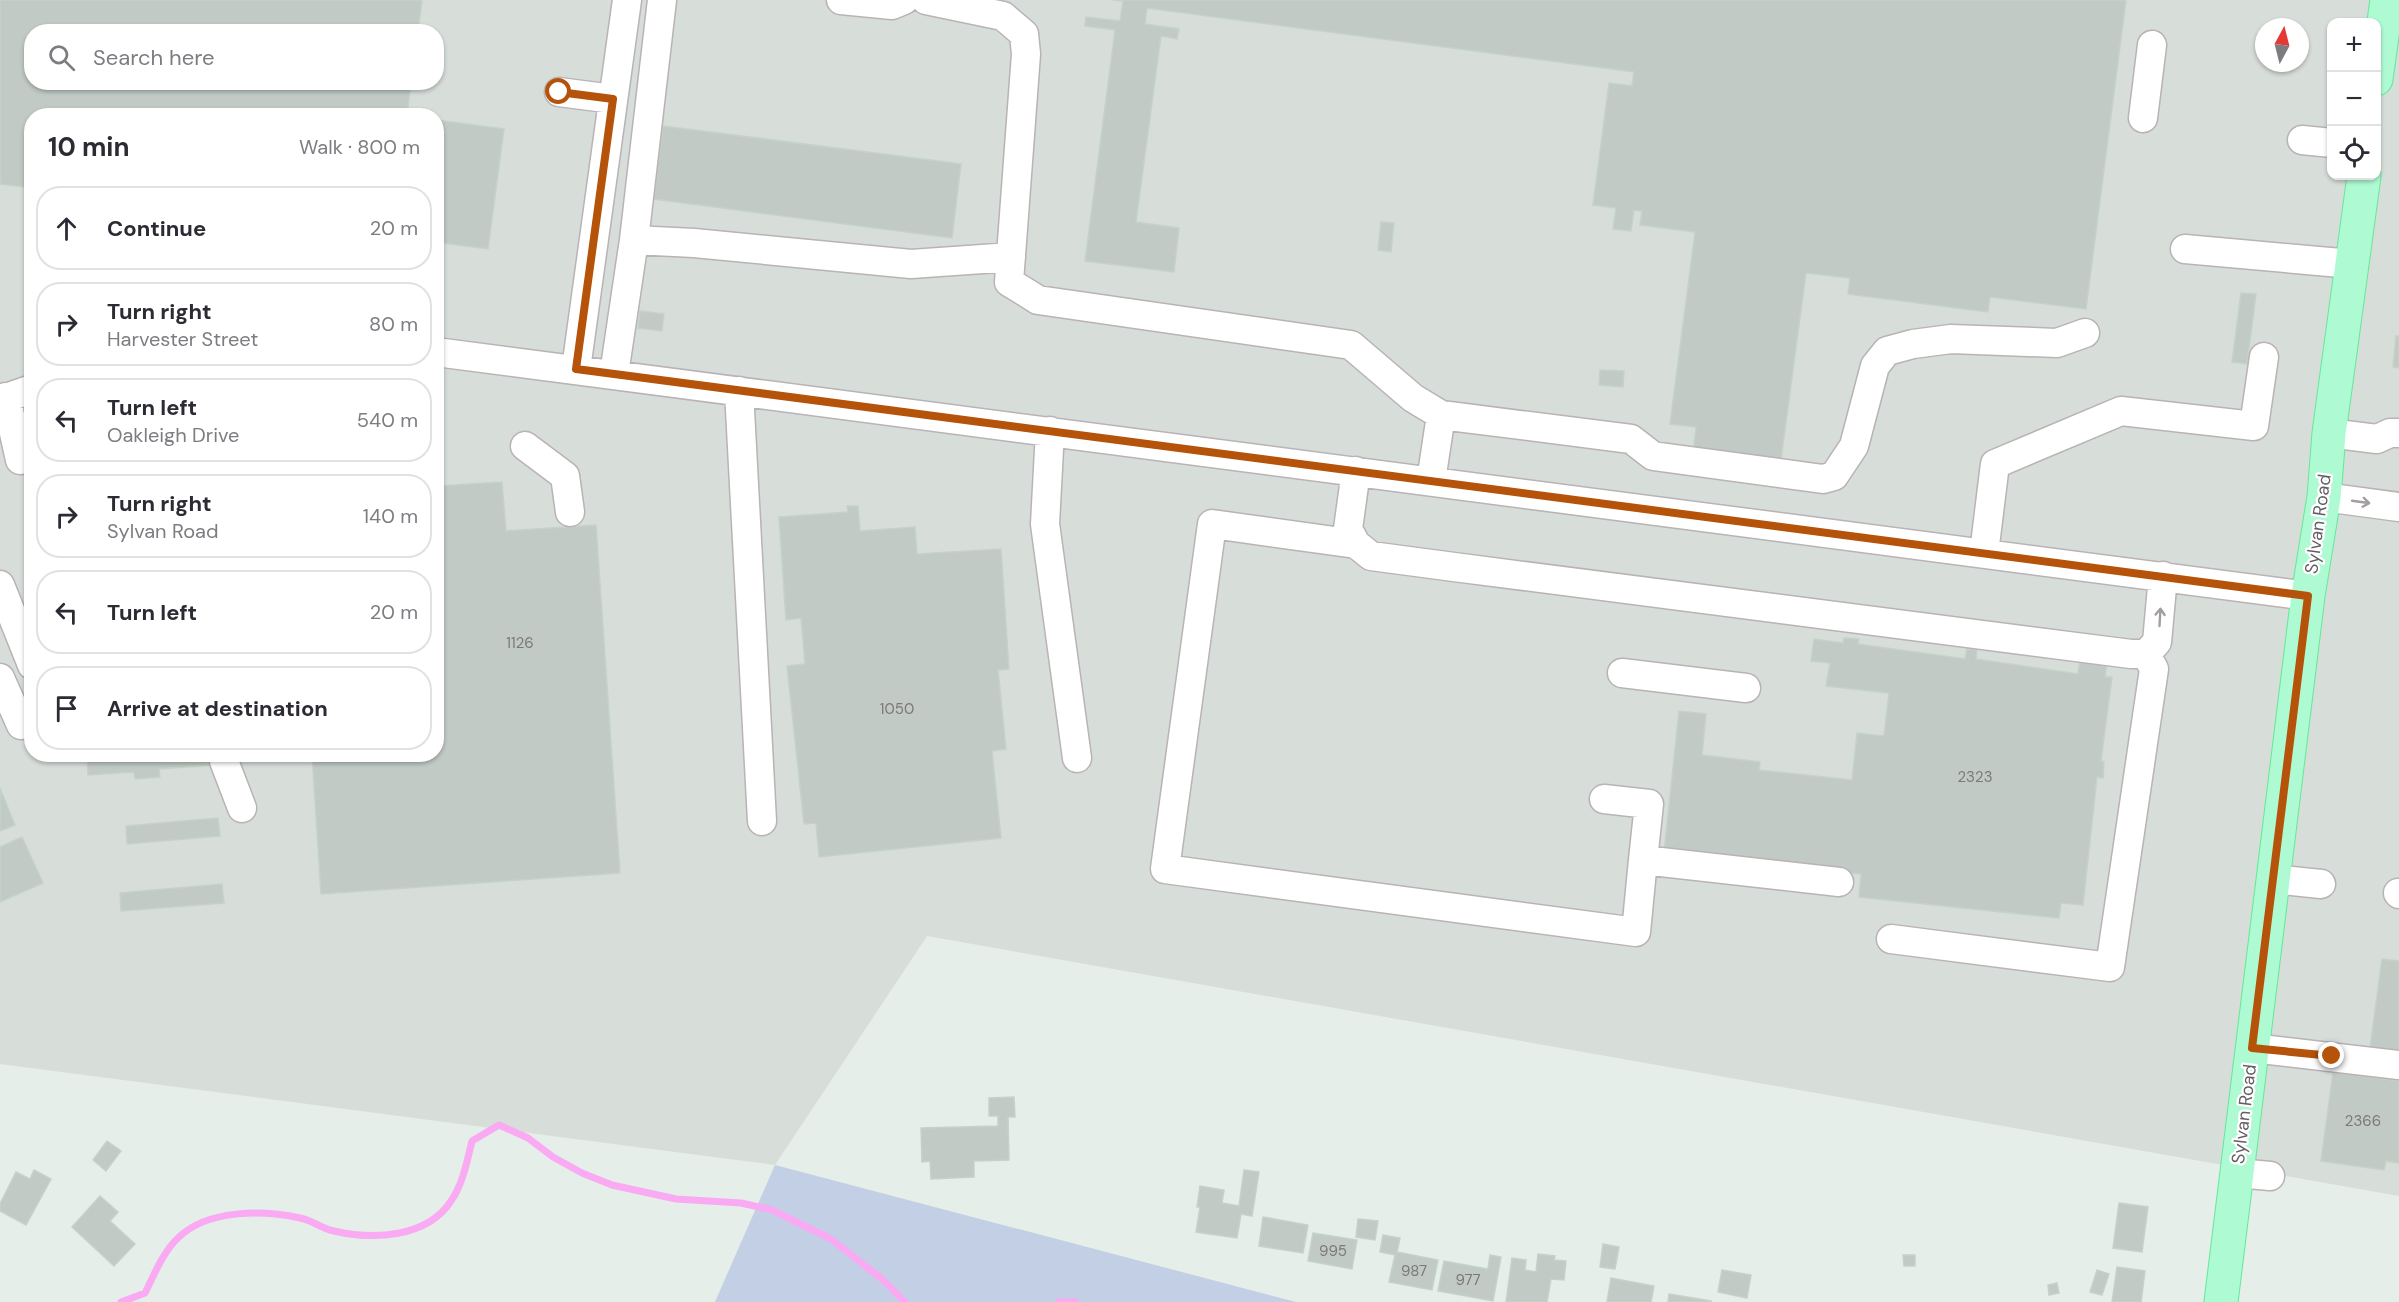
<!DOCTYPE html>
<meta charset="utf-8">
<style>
body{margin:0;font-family:"DM Sans",sans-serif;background:#f7f7f7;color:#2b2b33}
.controls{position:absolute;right:18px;top:18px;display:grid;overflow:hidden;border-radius:12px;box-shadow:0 2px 4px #0004}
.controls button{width:54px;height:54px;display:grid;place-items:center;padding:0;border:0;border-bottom:2px solid #e1e1e2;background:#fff;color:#2b2b33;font:30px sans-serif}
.compass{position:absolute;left:2255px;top:18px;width:54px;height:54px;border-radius:50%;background:#fff;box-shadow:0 2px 4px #0004;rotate:7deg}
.stop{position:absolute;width:18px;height:18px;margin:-14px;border:4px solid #b45309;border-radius:50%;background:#fff}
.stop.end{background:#b45309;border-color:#fff;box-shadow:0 2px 6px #0008}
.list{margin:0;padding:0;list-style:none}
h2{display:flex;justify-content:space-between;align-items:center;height:78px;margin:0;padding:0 24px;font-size:26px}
h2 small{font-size:20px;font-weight:400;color:#7c7c81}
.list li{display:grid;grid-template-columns:39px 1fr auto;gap:18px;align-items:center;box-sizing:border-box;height:84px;margin:0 12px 12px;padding:0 12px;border:2px solid #e1e1e2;border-radius:24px}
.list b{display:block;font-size:22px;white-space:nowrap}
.list p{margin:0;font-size:20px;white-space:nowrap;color:#7c7c81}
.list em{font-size:20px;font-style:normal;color:#7c7c81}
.icon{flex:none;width:33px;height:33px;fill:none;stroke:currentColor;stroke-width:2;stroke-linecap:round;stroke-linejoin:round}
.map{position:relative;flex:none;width:2399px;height:1302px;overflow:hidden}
.search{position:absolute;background:#fff;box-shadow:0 2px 4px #0004;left:24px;top:24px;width:420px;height:66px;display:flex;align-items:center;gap:15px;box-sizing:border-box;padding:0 21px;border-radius:24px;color:#7c7c81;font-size:22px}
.panel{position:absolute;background:#fff;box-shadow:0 2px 4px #0004;left:24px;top:108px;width:420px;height:654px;border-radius:24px}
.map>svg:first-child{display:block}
</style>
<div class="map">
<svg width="2399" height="1302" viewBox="0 0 2399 1302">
<rect width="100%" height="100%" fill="#e5eee9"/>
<path fill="#d7ddd9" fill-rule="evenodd" d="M0 0H2399V1196L927 936 775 1165 0 1064ZM2332 22H2376V176H2332ZM2264 27H2300V63H2264ZM32 32H436V82H32ZM32 116H436V754H32Z"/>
<path fill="#c3cfe4" d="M775 1165 1296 1302H715Z"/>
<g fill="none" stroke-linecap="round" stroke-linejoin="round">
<path stroke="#faa9f3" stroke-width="7" d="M121 1302 145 1293C154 1275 163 1252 178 1238 207 1209 263 1210 300 1218 312 1220 322 1229 334 1231 373 1240 427 1238 451 1201 463 1184 467 1161 472 1141L499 1125 528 1138 553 1157 582 1173 612 1185 676 1199 741 1203 772 1210 831 1239 882 1279 905 1302
M1059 1302H1075"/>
</g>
<path fill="#c1cac5" stroke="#c4d3c9" stroke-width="1.5" d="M0 0H422L418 32H32V82H411L407 116H32V188L0 184Z
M1113 0H2126L2086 309 1990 297 1988 312 1848 294 1850 278 1806 273 1780 467 1693 456 1696 427 1670 424 1695 232 1640 225 1642 211 1634 210 1631 231 1613 229 1616 208 1593 205 1609 83 1632 86 1634 72 1147 8 1145 24 1179 29 1177 39 1161 36 1136 222 1179 228 1174 272 1085 261 1115 30 1085 26 1086 17 1120 21 1123 1Z
M436 120 504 129 488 249 436 242Z
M663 126 961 164 952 238 654 199Z
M1381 222 1394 223 1391 252 1378 250Z
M2241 293 2256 294 2247 364 2232 362Z
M640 311 664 314 662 331 638 328Z
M2396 336H2399V368L2393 367Z
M1600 370 1624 371 1623 387 1599 385Z
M436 480 437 486 502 482 506 531 596 525 620 873 321 894 312 754H436Z
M847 506H858L860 531 915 527 917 554 1001 549 1009 669 998 670 1006 749 992 751 1001 838 819 857 816 823 804 824 787 666 805 664 801 618 786 620 779 517 848 512Z
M1844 638 1859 639 1858 644 1965 659 1967 649 1977 650 1976 659 2078 674 2080 659 2107 663 2105 677H2112L2101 761 2104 762 2103 778 2097 777 2083 905 2061 903 2059 918 1859 897 1861 874 1664 853 1679 711 1706 714 1702 755 1760 762 1759 770 1852 780 1857 733 1884 736 1889 693 1826 686 1830 663 1811 661 1814 639 1843 643Z
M87 754H211V765L159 769 160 777 135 779 134 772 88 775Z
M0 788 15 825 0 831Z
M218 818 220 836 127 844 126 826Z
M22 837 43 883 0 902V847Z
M222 884 224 903 121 911 120 893Z
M2382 959 2399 961V1062L2370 1048Z
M2333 1072 2399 1081V1163L2386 1161 2384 1170 2321 1161Z
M1014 1097 1015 1117H1008L1009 1160 974 1161V1177L931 1179 930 1161 922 1162 921 1128 998 1126V1116H989V1098Z
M107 1141 121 1151 106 1171 93 1160Z
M34 1170 51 1179 26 1225 0 1211V1204L16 1172 30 1179Z
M1244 1170 1259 1172 1252 1216 1241 1214 1237 1238 1196 1232 1200 1207H1197L1200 1186 1224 1190 1222 1203 1239 1206Z
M100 1196 118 1212 110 1221 135 1244 114 1266 72 1227Z
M2119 1203 2148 1207 2142 1252 2113 1248Z
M1263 1217 1308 1225 1303 1253 1259 1246Z
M1358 1219 1378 1221 1375 1240 1356 1237Z
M1313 1233 1357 1240 1352 1269 1308 1261Z
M1383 1235 1400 1238 1397 1252 1438 1260 1432 1290 1389 1282 1395 1255 1380 1252Z
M1603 1244 1619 1247 1615 1269 1600 1267Z
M1538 1254 1555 1256 1554 1260 1566 1261 1564 1280 1551 1279 1547 1302H1506L1512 1258 1526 1260 1525 1270 1536 1272Z
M1490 1255 1501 1257 1493 1301 1438 1291 1444 1261 1488 1269Z
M1903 1255H1915V1266H1904Z
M2117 1267 2145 1271 2141 1302H2112Z
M1722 1270 1751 1275 1747 1298 1718 1292Z
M2097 1270 2109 1274 2102 1295 2090 1292Z
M1611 1278 1654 1286 1651 1302H1607Z
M2057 1283 2059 1293 2049 1295 2048 1285Z
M1669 1294 1711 1301V1302H1668Z"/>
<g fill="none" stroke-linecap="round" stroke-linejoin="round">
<g stroke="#b9b2b7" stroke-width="31">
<path id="minor" d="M841 0 892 5 904 0
M926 0 1003 16 1024 34 1026 54 1009 282 1038 300 1351 345 1413 398 1441 415 1631 439 1653 456 1823 479 1834 476 1854 446 1875 366 1887 351 1913 344 1951 339 2057 343 2085 333
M559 92 613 99
M2143 118 2152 45
M2302 140 2332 143
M634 240 662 0
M2185 249 2352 264
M436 352 2308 596
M576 369 627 0
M614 374 634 240 694 243 911 264 1011 257
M739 391 762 821
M6 397 20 460
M0 400 32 389
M1050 431 1045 524 1077 758
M2329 433 2377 439 2390 433H2399
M525 446 565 476 570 512
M1356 471 1348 529 1356 544 1371 556 1454 567 2131 654H2146L2157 642 2163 576
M1431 481 1441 415
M2324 497 2399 507
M1356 544 1212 524 1165 869 1636 932 1643 860 1839 882
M1984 553 1995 464 2121 411 2254 426 2264 357
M0 585 32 665
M1622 673 1746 688
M0 678 21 725
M223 754 224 761 242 808
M1604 799 1649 804 1643 860
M2273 879 2321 884
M2398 893 2399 894
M1891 939 2110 967 2154 669 2146 654
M2252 1048 2399 1065
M2237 1173 2270 1176"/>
</g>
<g stroke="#63e995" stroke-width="35">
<path id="major" d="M2376 79 2387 0
M2221 1302 2308 596 2324 497 2329 433 2364 176"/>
</g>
<use href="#minor" stroke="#fff" stroke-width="28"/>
<use href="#major" stroke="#aefad3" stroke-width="33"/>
</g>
<defs><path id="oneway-shaft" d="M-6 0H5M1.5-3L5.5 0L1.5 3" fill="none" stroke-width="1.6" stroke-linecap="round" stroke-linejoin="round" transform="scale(1.5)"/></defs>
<g stroke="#a39ea1">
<use href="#oneway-shaft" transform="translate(2361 502) rotate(8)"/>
<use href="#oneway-shaft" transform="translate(2160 617) rotate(-87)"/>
</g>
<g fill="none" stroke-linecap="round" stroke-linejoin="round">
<path stroke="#b45309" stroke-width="8" d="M559 92 613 99 576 369 2308 596 2252 1048 2332 1056"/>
</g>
<g text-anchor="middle" stroke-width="4.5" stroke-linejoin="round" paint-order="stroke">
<g font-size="15" fill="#7c787c">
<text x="520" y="648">1126</text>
<text x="897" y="714">1050</text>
<text x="1975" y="782">2323</text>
<text x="2363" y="1126">2366</text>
<text x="1333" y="1256">995</text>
<text x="1414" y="1276">987</text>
<text x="1468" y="1285">977</text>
</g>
<g font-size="18" fill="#655d63" stroke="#fff">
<text transform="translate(2318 524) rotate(-82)" y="6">Sylvan Road</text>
<text transform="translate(2244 1114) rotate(-83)" y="6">Sylvan Road</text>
</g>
</g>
</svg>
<div class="controls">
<button>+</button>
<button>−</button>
<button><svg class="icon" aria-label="locate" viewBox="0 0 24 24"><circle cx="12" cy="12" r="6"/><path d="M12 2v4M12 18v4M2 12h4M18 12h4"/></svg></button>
</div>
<svg class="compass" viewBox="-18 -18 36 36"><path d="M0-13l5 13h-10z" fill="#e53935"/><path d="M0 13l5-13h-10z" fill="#7c7c81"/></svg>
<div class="stop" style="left:559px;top:92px"></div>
<div class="stop end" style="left:2332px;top:1056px"></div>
<div class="search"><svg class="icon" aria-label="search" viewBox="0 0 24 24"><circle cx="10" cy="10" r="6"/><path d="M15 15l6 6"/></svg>Search here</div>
<section class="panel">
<h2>10 min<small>Walk · 800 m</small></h2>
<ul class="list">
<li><svg class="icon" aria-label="ahead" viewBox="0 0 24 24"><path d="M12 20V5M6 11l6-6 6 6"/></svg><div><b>Continue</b></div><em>20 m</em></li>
<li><svg class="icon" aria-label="right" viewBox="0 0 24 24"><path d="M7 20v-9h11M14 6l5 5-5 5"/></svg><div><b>Turn right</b><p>Harvester Street</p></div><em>80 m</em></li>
<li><svg class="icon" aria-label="left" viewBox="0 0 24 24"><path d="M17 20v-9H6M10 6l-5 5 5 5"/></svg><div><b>Turn left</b><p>Oakleigh Drive</p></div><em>540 m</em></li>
<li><svg class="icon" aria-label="right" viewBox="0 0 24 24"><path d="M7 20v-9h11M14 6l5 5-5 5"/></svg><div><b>Turn right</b><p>Sylvan Road</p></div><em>140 m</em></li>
<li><svg class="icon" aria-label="left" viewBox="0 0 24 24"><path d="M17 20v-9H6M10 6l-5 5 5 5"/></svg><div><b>Turn left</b></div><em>20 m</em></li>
<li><svg class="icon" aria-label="arrive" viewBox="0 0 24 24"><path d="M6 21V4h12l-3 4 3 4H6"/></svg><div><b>Arrive at destination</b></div></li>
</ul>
</section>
</div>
